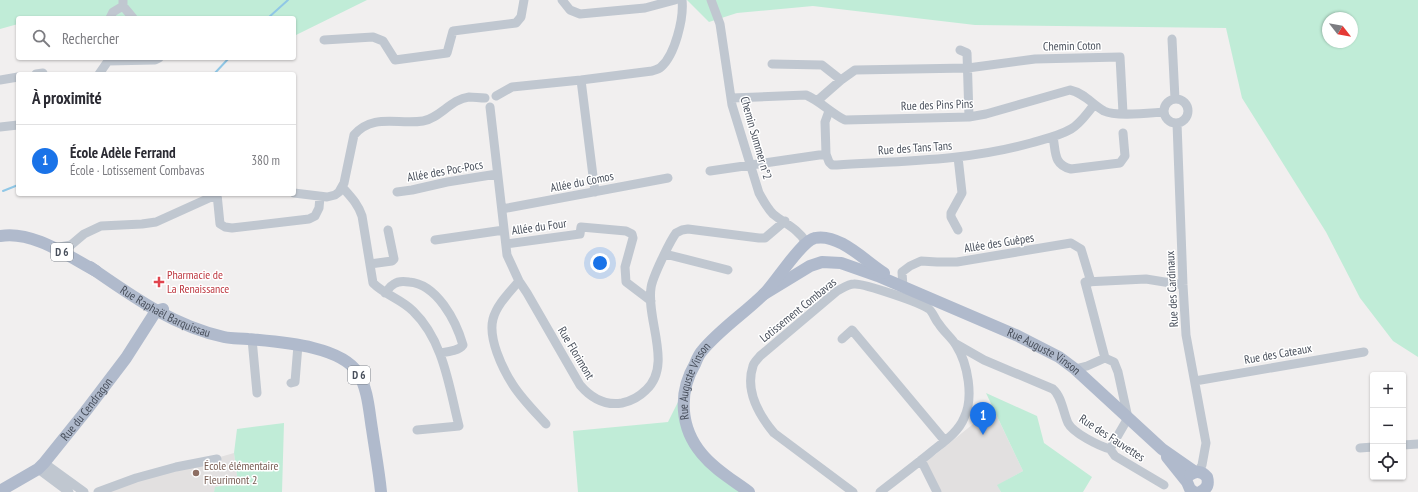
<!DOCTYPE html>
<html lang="fr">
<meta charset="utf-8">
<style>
body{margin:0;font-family:"PT Sans Narrow",sans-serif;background:#f2f2f3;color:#2b2b33}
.controls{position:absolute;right:12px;bottom:12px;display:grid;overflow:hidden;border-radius:4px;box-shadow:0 1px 3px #0004}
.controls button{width:36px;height:36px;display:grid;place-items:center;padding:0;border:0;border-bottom:1px solid #e1e1e2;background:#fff;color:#2b2b33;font:20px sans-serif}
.compass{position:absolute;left:1322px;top:12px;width:36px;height:36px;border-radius:50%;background:#fff;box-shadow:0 1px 3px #0004;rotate:121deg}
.you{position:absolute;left:600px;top:263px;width:14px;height:14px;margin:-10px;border:3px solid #fff;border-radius:50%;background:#1a73e8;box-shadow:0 0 0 6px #1a73e833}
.badge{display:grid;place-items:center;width:26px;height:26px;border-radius:50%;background:#1a73e8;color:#fff;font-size:13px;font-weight:700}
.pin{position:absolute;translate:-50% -33px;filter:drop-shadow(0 1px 2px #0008)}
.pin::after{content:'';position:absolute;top:21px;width:14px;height:12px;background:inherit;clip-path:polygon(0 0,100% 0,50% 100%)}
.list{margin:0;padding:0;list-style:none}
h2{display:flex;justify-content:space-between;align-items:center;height:52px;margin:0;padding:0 16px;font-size:17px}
h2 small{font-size:13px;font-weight:400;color:#7c7c81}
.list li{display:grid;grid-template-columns:26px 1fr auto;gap:12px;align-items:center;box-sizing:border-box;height:72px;padding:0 16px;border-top:1px solid #e1e1e2}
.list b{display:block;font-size:15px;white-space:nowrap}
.list p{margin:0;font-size:13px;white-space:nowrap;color:#7c7c81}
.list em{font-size:13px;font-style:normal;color:#7c7c81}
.icon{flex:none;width:22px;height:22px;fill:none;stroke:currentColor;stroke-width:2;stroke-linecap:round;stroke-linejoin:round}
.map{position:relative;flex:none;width:1418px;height:492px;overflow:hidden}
.search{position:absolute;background:#fff;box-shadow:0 1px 3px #0004;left:16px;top:16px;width:280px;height:44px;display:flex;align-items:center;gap:10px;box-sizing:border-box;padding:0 14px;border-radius:4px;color:#7c7c81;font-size:15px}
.panel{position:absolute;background:#fff;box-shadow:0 1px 3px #0004;left:16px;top:72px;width:280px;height:124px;border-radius:4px}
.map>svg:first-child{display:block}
</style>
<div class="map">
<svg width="1418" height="492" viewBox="0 0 1418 492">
<rect width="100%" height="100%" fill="#f1efef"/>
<path fill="#e2e0e0" d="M993 408 1023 471 998 485 1001 492H940L926 462Z
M234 453 238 483 216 487 214 492H98Z"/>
<path fill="#c0ecd7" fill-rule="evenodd" d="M0 0H367L294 36V18H18V24L0 29Z
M687 0H1418V357L1393 341 1360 298 1326 232 1242 98 1226 28 975 25 813 6 737 13 709 22ZM1328 18H1352V42H1328Z
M685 388 694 443 749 492H578L573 431 668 422Z
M986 393 1037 416 1044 443 1092 477 1083 492H1001L997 485 1023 471Z
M284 423 282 492H214L215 487 238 483 234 453 237 429Z"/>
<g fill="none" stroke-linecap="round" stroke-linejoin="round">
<path stroke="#90c7e6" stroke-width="2" d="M268 18 288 0
M214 74 229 58
M3 191 18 185"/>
<path stroke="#c0c7d0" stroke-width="9" d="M562 0 570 10 580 14 645 8 675 0
M711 0 720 24 732 105 759 193C763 200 767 208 773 214 785 224 797 228 806 242
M123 6 133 18
M110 18 113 12 123 6V0
M1172 39 1175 99
M324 40 373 37 383 41 395 60 447 53 453 31 516 23 521 17 524 0
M960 50 967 53 969 117
M772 64 822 65 841 80
M36 74 43 73
M99 74 108 61 155 60 159 58
M0 80 18 77
M581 80 595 192
M496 96 512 87 581 80 652 71C655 70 659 69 661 67 675 55 684 18 682 0
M732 98 806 95C820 101 831 113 845 120L969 117 986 114 1070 90C1084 93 1092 104 1104 111 1116 117 1149 113 1164 112
M1164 111a12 12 0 1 1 24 0a12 12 0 1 1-24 0Z
M817 101 841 80 855 70 968 68 1035 59 1120 57 1123 113
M490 107 507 255 519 281 527 293 580 385C591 398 604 406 622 403 632 401 639 397 646 390 673 365 646 320 651 288 652 278 670 241 676 233L682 230 688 229 759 238H765L785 221
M829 111 825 122 826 154 829 162 832 165H837C902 161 968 161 1031 143 1045 139 1059 136 1071 129 1081 123 1087 113 1094 105
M1177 123 1183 285 1186 335 1206 443 1202 465 1198 472
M0 127 18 125
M1053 137C1056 151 1053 165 1071 169L1120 163 1125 156 1123 133
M710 171 826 154
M343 188C351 197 358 204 362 216L373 283C385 295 401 299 413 311 444 341 449 387 459 426L417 430
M397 192 412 190 447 182 497 174
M294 193 327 197 335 195 339 192 344 183 354 135C373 113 398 125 423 121 440 118 451 99 469 97 474 97 480 98 485 98
M217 194 220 224 225 227 232 228 309 219 315 216 319 208 320 197
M502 209 668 178
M958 230 951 217V213L962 193 958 157
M435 240 504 230
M506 244 580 234 581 227 626 231 632 234 633 238 625 267 626 282 651 301
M54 248 71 245 84 234 101 226 142 224 156 222 218 194
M665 254 728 270
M370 264 392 261 394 259 388 230
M519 281C510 292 497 304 493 319 488 338 502 368 513 385 522 399 535 412 546 424
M903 287 902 272 910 266 921 261 937 262H957L1071 243 1081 249 1091 282
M385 293C388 290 390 286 394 284 398 281 403 281 409 282 437 284 456 321 463 345 459 351 447 352 440 353
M252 339 257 393
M842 339 852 330 945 441
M956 344 984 360 1053 389C1062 397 1063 412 1068 423 1073 433 1099 446 1110 449L1115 456 1164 485
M1105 358 1085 282 1146 279 1183 285
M1075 369 1087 366 1105 358 1114 362 1118 372 1128 418 1110 449
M1195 381 1364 352
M291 383 295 382 298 345
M1403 445 1418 444
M1360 448 1373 447
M921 460 937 492
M44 463 84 492
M38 469 69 492
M98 492 136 478 176 467 217 459
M853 492 774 433C759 415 745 390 753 366 754 362 758 359 760 356L837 291C843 288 848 284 854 284 863 283 922 303 929 309 933 312 935 320 939 324 944 332 951 337 956 345 968 364 974 398 964 418 958 433 942 443 930 453 914 466 897 479 880 492"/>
<g stroke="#b0bacc" stroke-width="12">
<path d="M0 236C32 230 68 256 96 271"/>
<path id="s1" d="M90 267C132 296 173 326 224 337 232 339 240 338 248 339 278 342 340 345 358 373 368 389 369 411 372 429 375 450 379 471 381 492"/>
<path id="s2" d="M764 294 810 266 822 262 841 263 878 276 1018 336 1059 357 1075 369 1162 449 1195 472"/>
<path d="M1167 457 1187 482 1190 489 1194 492"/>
<path d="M1190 475C1196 470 1202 471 1207 477 1209 484 1207 489 1200 492"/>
<path id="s3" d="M0 491 38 469 44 463 85 412 126 358 156 311 163 309"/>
<path id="s4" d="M749 492C733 480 715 470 702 454 680 428 678 393 695 364 697 359 699 354 702 351 720 329 745 313 765 293 776 282 802 240 815 238 839 233 865 261 884 273"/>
</g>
</g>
<path fill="#e0444e" stroke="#fff" stroke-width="1.5" d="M157 276h4v4h4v4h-4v4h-4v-4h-4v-4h4z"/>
<circle fill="#8d6e63" stroke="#fff" stroke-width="1.5" cx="196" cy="473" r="4"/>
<g text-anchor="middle" stroke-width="3" stroke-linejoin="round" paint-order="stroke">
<g fill="#fff" stroke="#7f848c" stroke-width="1">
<rect x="51" y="243" width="22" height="18" rx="3"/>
<rect x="348" y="366" width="22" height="18" rx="3"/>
</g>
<g font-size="11" font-weight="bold" fill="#484f5b">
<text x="62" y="256">D 6</text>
<text x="359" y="379">D 6</text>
</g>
<g font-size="12" fill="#484f5b" stroke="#fff">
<text transform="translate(1072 46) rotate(-1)" y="4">Chemin Coton</text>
<text transform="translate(937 105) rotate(-2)" y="4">Rue des Pins Pins</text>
<text transform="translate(756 138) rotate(74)" y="4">Chemin Summer n°2</text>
<text transform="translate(915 148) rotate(-4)" y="4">Rue des Tans Tans</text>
<text transform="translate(445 171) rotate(-10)" y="4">Allée des Poc-Pocs</text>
<text transform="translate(582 182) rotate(-11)" y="4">Allée du Comos</text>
<text transform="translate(539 227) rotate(-8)" y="4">Allée du Four</text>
<text transform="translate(999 243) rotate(-9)" y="4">Allée des Guêpes</text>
<text transform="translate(1172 289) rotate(-93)" y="4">Rue des Cardinaux</text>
<text dy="4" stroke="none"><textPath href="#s1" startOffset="88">Rue Raphaël Barquissau</textPath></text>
<text transform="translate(798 310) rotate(-39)" y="4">Lotissement Combavas</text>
<text transform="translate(576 353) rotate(59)" y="4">Rue Florimont</text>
<text dy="4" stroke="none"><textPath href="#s2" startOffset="307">Rue Auguste Vinson</textPath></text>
<text transform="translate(1278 354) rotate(-10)" y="4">Rue des Cateaux</text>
<text dy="4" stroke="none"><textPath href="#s4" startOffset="140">Rue Auguste Vinson</textPath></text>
<text dy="4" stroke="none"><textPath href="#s3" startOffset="121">Rue du Cendragon</textPath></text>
<text transform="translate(1112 438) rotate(33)" y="4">Rue des Fauvettes</text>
</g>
<g font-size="12" fill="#be3a42" stroke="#fff" text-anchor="start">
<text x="167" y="279">Pharmacie de<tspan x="167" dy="14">La Renaissance</tspan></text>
</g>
<g font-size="12" fill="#785e54" stroke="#fff" text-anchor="start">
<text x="204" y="470">École élémentaire<tspan x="204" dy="14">Fleurimont 2</tspan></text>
</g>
</g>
</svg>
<div class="controls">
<button>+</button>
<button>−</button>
<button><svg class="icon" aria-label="locate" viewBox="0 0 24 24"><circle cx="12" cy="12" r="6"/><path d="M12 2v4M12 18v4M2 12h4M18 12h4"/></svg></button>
</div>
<svg class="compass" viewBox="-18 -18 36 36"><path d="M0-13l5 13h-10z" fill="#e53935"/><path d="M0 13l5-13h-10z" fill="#7c7c81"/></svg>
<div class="you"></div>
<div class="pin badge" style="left:983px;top:435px">1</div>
<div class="search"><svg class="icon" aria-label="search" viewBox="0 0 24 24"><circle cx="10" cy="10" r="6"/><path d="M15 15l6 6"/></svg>Rechercher</div>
<section class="panel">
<h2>À proximité<small></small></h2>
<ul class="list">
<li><span class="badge">1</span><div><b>École Adèle Ferrand</b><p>École · Lotissement Combavas</p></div><em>380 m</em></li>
</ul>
</section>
</div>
